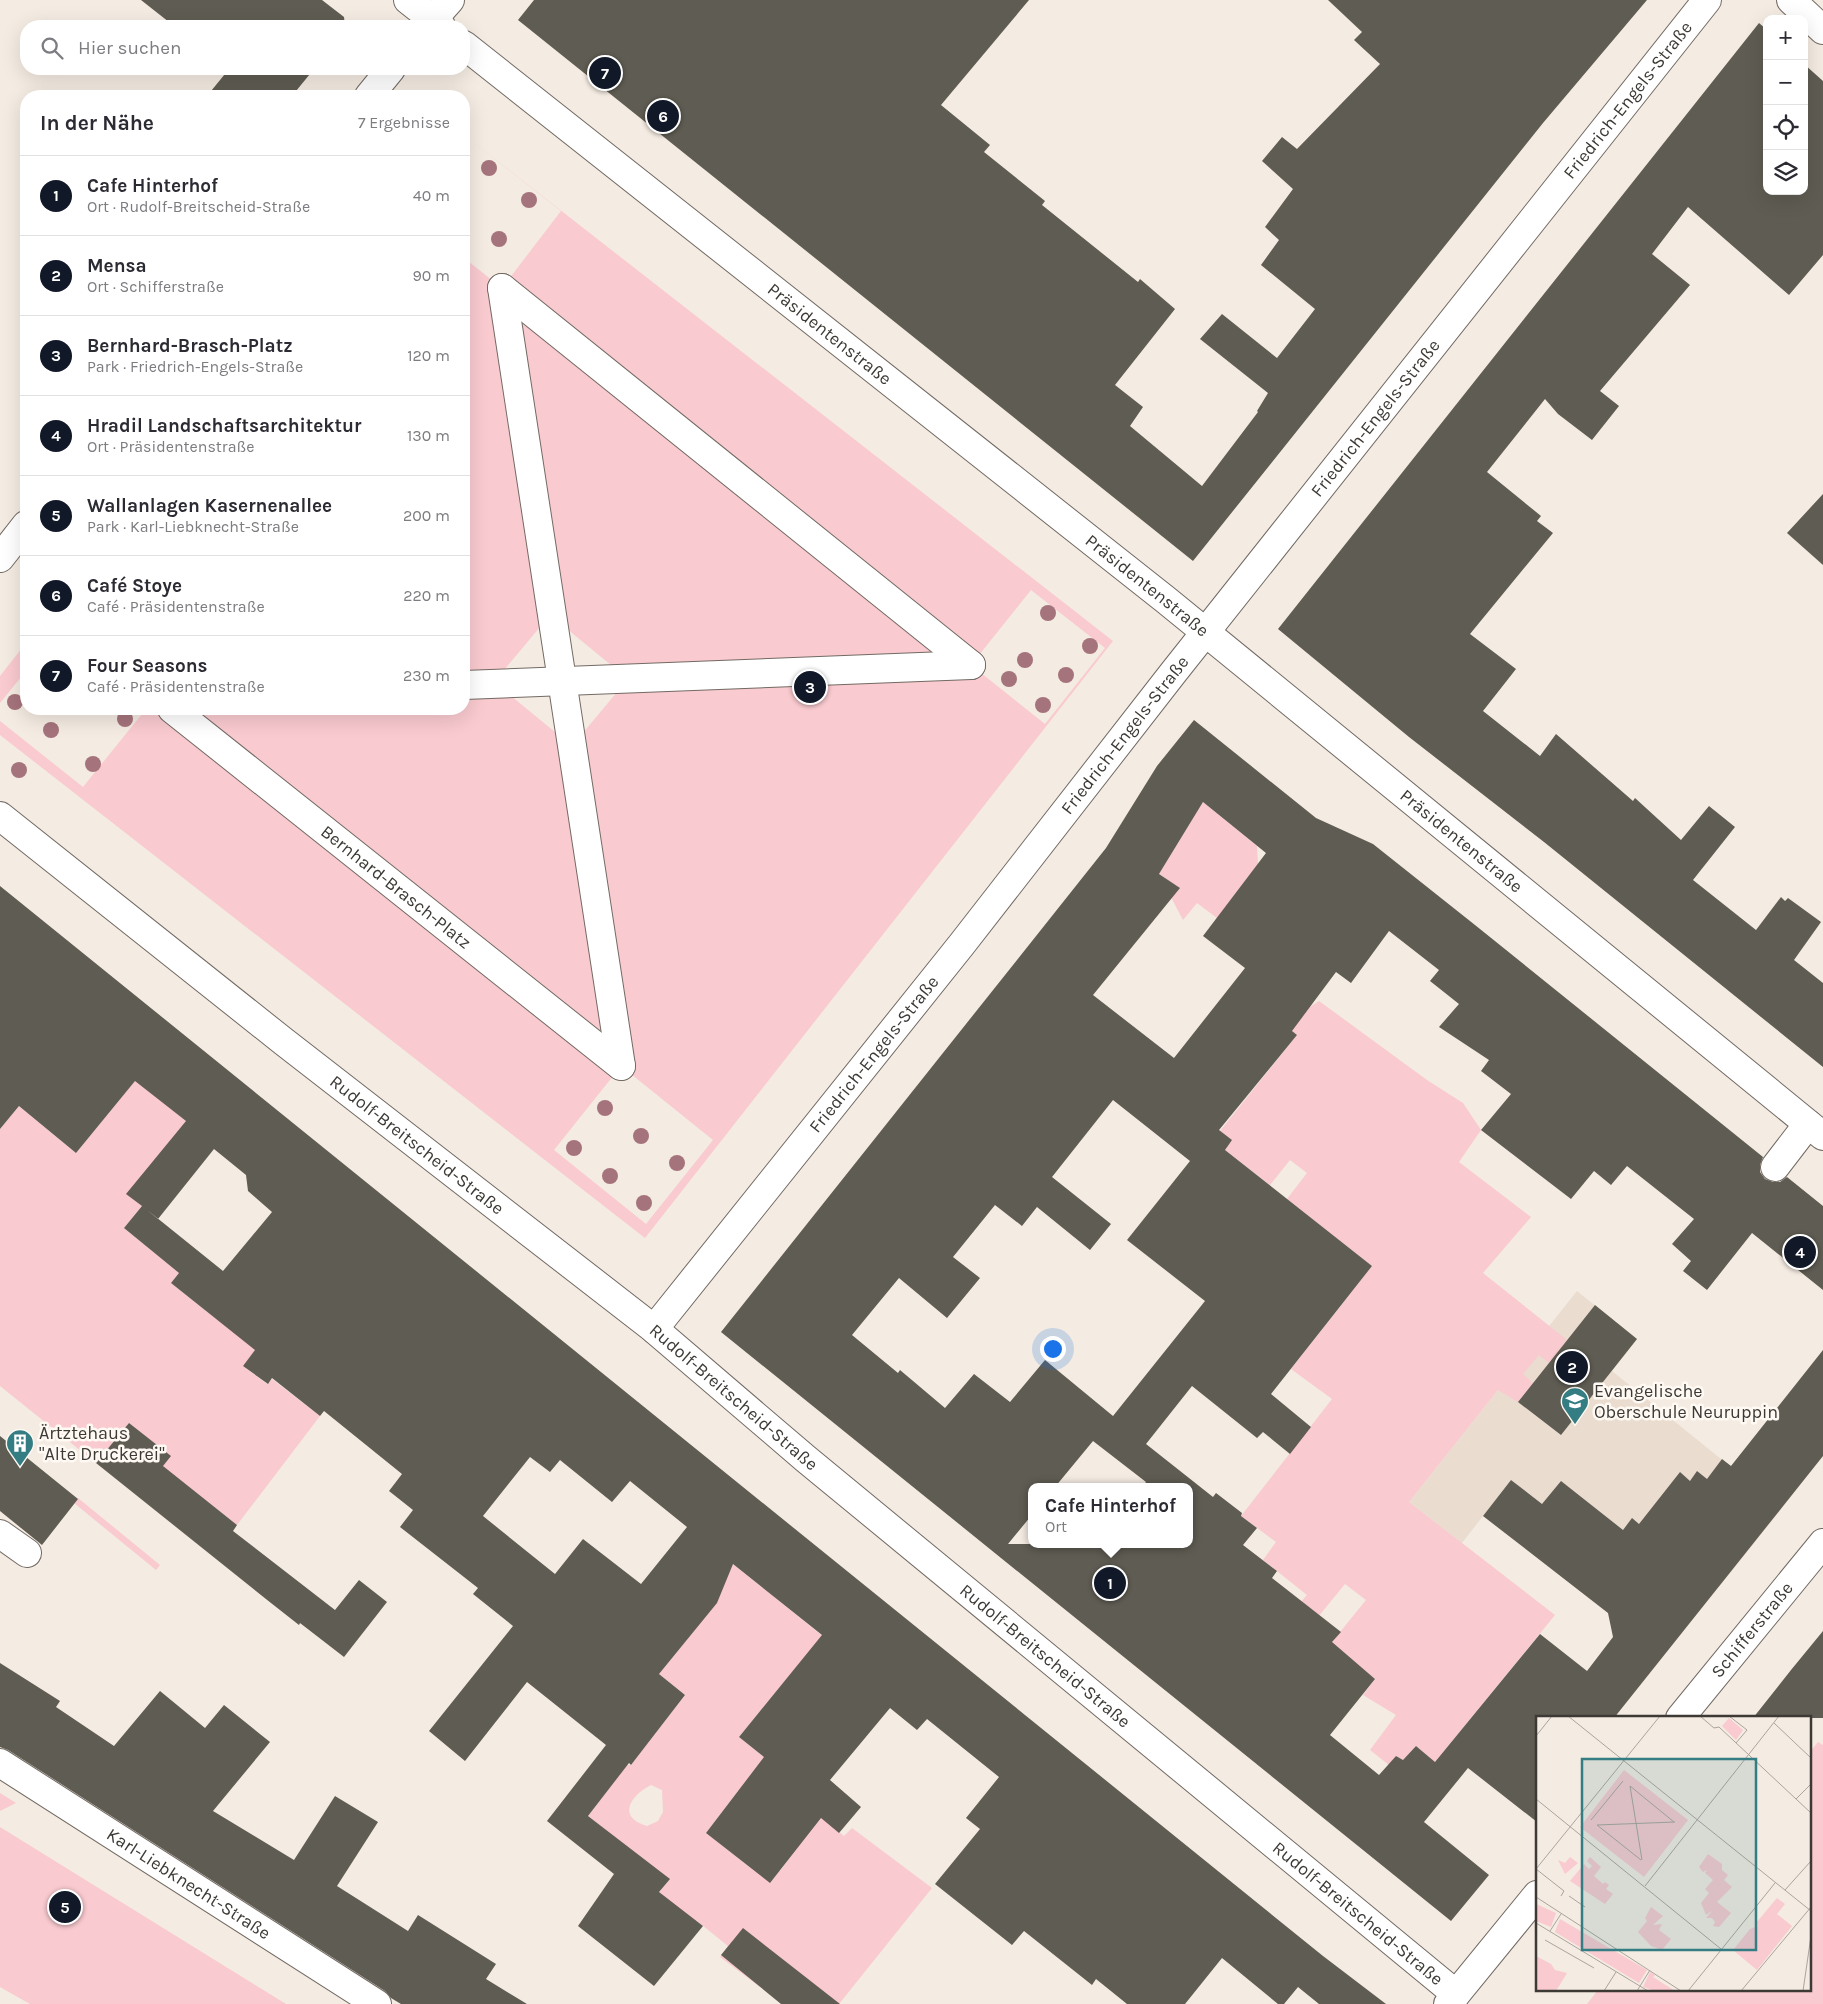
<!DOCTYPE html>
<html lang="de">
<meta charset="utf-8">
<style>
body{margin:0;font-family:Karla,sans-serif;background:#f7f7f7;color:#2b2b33}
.controls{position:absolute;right:15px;top:15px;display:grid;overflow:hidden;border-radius:10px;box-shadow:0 5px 20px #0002}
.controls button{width:45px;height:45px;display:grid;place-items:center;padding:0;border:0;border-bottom:1px solid #e1e1e2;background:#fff;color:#2b2b33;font:25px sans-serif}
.you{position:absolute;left:1052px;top:1348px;width:18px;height:18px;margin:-12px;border:4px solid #fff;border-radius:50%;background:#1a73e8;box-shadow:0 0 0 8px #1a73e833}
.badge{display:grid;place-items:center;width:32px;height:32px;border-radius:50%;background:#111827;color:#fff;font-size:16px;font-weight:700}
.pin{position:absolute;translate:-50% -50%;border:2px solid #fff;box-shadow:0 1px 5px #0006}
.popup{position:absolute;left:1028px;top:1483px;width:165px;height:65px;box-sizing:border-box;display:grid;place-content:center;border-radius:10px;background:#fff;filter:drop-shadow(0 1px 4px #0005);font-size:16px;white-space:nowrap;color:#7c7c81}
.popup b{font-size:19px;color:#2b2b33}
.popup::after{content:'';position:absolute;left:50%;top:100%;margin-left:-10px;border:10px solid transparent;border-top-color:#fff}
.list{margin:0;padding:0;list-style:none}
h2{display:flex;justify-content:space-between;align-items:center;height:65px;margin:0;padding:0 20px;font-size:21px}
h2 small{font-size:16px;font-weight:400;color:#7c7c81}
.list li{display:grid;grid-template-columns:32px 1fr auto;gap:15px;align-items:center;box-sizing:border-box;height:80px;padding:0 20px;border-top:1px solid #e1e1e2}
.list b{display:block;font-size:19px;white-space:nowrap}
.list p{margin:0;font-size:16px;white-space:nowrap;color:#7c7c81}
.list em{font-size:16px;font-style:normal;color:#7c7c81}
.icon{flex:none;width:28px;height:28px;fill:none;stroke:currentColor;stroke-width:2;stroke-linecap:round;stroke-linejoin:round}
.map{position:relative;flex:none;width:1823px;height:2004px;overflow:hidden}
.search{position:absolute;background:#fff;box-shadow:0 5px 20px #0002;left:20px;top:20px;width:450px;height:55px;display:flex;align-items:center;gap:12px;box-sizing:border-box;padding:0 18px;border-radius:20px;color:#7c7c81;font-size:19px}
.panel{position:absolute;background:#fff;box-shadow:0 5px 20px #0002;left:20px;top:90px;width:450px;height:625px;border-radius:20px}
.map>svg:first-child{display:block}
</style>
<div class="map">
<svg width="1823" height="2004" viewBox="0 0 1823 2004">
<rect width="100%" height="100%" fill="#f4ebe2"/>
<path fill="#eadccf" d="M1577 1291 1637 1339 1612 1371 1782 1508 1719 1587 1632 1519 1604 1554 1511 1480 1462 1543 1409 1502Z"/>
<path fill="#f9cad0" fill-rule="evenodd" d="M464 135 1113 641 645 1238 0 735V721L83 787 146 709H464V258L502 288 561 211ZM1031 590 1105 648 1045 724 971 665ZM550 615 628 679 572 746 494 682ZM621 1066 713 1140 646 1224 554 1150Z
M26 643V671L0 703V676Z
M1203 802 1257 846 1258 864 1217 918 1197 903 1183 920 1163 882 1165 878 1159 874Z
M1319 1001 1427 1080 1463 1103 1481 1130 1459 1162 1531 1217 1483 1273 1567 1340 1549 1363 1539 1355 1523 1374 1533 1383 1518 1402 1498 1390 1409 1502 1555 1615 1435 1762 1416 1746 1403 1760 1396 1756 1389 1765 1370 1750 1396 1715 1363 1695 1375 1679 1358 1665 1323 1653 1366 1600 1345 1584 1300 1639 1282 1624 1307 1595 1263 1560 1276 1542 1241 1516 1332 1399 1291 1369 1372 1266 1287 1199 1307 1173 1290 1160 1270 1185 1225 1150 1231 1140 1220 1131 1297 1035 1288 1028 1302 1012Z
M77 1033 201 1133 127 1194 142 1206 124 1228 179 1273 171 1283 216 1319 278 1322 243 1366 267 1384 272 1379 320 1416 237 1525 208 1502 159 1471 129 1423 96 1463 0 1386V1129L19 1106 76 1153 104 1118Z
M78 1498 160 1565 156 1570 74 1503Z
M718 1552 830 1642 798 1665 739 1737 765 1758 797 1798 844 1836 852 1828 932 1888 839 2004 760 1987 720 1957 728 1946 697 1921 651 1903 669 1879 588 1816 627 1765H631L685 1695 659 1674 718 1601ZM651 1785 662 1790 663 1812 658 1821 647 1826C616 1817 631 1795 651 1785ZM738 1791 803 1840 780 1871 765 1860 756 1872 706 1833Z
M1818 1742 1823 1745V2004H1587L1598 1990H1809V1753Z
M0 1793 16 1803 0 1811Z
M0 1827 286 2004H30L0 1987Z"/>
<path fill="#5f5c53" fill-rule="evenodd" d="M141 0H322L344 17 345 26H174Z
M534 0H1029L941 105 990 145 984 152 1045 201 1042 205 1138 282 1140 279 1175 309 1115 385 1143 407 1130 426 1202 486 1258 412 1257 411 1268 393 1200 339 1222 314 1277 358 1315 309 1261 265 1279 240 1265 227 1293 189 1262 161 1282 137 1297 149 1380 64 1354 40 1362 32 1328 0H1647L1543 123 1193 561 518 20Z
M1759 23 1767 30V191H1804V64L1823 81V255L1789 295 1688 207 1652 254 1690 285 1600 391 1619 406 1592 440 1558 414 1545 399 1487 472 1541 516 1537 521 1553 533 1470 634 1516 669 1483 711 1540 756 1556 734 1633 801 1635 798 1681 840 1709 806 1735 827 1693 880 1756 930 1781 897 1785 901 1788 898 1821 922 1794 960 1823 983V1067L1544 842 1409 737 1278 629Z
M229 69H314L292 96H207Z
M1823 494V565L1787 533Z
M1194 720 1316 818 1373 844 1475 925 1763 1157 1760 1165V1172L1765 1179 1773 1182H1780L1787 1177 1823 1206V1290L1752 1233 1707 1290 1683 1271 1691 1261 1672 1244 1694 1219 1627 1166 1611 1185 1594 1171 1571 1199 1481 1130 1511 1094 1481 1071 1489 1060 1439 1027 1459 1004 1430 981 1439 970 1389 931 1351 983 1336 972 1292 1031 1297 1035 1219 1130 1232 1140 1225 1150 1372 1266 1271 1394 1311 1427 1290 1454 1263 1432 1257 1438 1192 1386 1146 1444 1213 1497 1216 1493 1242 1513 1241 1516 1257 1528 1243 1545 1277 1571 1272 1578 1341 1632 1332 1642 1375 1679 1330 1735 1379 1775 1396 1756 1403 1760 1416 1746 1435 1762 1540 1634 1587 1671 1613 1637 1608 1613 1483 1516 1511 1480 1542 1504 1561 1481 1623 1530 1632 1518 1639 1524 1680 1472 1690 1481 1697 1471 1707 1479 1722 1459 1731 1466 1823 1350V1456L1614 1718H1537V1822L1468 1768 1424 1822 1489 1875 1451 1921 721 1332 1106 848 1157 766ZM1203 802 1266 853 1203 936 1245 968 1174 1058 1093 995 1180 888 1159 874ZM1113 1100 1190 1161 1127 1240 1205 1301 1113 1416 1045 1360 1010 1402 974 1374 945 1408 900 1370 898 1373 852 1335 899 1278 947 1318 980 1278 953 1257 995 1205 1022 1226 1037 1207 1090 1250 1111 1224 1052 1177ZM1093 1441 1146 1482 1143 1487H1189V1544H1008L1031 1516V1487H1055Z
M0 886 1323 1956 1386 2004H1319L1298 1987 1284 2004H1278L1222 1958 1185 2004H1127L1096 1979 1092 1985 1024 1931 1012 1945 935 1884 980 1829 966 1818 999 1777 927 1719 917 1730 890 1708 830 1780 861 1807 839 1833 821 1818 770 1883 706 1833 764 1757 739 1737 822 1635 733 1564 717 1603 659 1674 685 1695 631 1765 629 1763 588 1816 670 1879 659 1892 703 1926 654 1986 578 1926 614 1874 547 1821 606 1745 527 1682 465 1761 429 1731 513 1626 473 1594 478 1588 400 1527 413 1510 389 1491 402 1474 324 1411 320 1416 272 1378 268 1384 243 1366 255 1350 171 1283 179 1273 124 1228 142 1206 126 1194 186 1121 135 1081 76 1153 19 1106 0 1129ZM214 1149 246 1175 248 1191 272 1212 223 1271 146 1209 158 1219ZM530 1457 550 1472 560 1460 612 1502 630 1481 687 1527 641 1584 583 1539 555 1574 483 1516Z
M1595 1305 1637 1339 1561 1435 1518 1402Z
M129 1423 171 1456 163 1466 237 1525 233 1531 335 1610 359 1580 387 1602 344 1657 300 1623 299 1625 271 1603 96 1463Z
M0 1436 78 1499 42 1545 0 1511Z
M1823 1631V1718H1753L1791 1670Z
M0 1663 60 1701 56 1707 114 1746 160 1691 205 1728 224 1705 270 1742 213 1811 294 1860 335 1796 378 1822 337 1886 408 1931 418 1915 496 1964 486 1979 527 2004H401L391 1998 385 1991 8 1750 0 1747Z
M743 1928 840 2004H781L721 1955Z"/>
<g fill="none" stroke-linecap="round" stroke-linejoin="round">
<g stroke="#726a63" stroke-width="30">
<g id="minor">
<path d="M408 0 441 26"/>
<path d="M1791 0 1823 30"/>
<path d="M427 26 450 0"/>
<path id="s1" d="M464 45 1166 600 1823 1136"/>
<path d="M369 96 391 69"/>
<path d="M502 288 621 1066"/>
<path d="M502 288 971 665"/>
<path d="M0 558 26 525"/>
<path d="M464 685 971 665"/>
<path id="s2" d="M172 709 621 1066"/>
<path id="s3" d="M0 816 283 1041 654 1329 806 1459 1456 1994"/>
<path d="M1775 1167 1808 1124"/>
<path id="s4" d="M654 1329 962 944 1173 673 1707 0"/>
<path d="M0 1534 27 1553"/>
<path id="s5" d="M1680 1718 1823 1543"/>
<path id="s6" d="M0 1763 377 2004"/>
<path d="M1448 2004 1537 1895"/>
</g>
</g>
<use href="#minor" stroke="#fff" stroke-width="28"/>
</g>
<g fill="#a5737c">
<circle cx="489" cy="168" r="8"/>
<circle cx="529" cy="200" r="8"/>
<circle cx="499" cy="239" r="8"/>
<circle cx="1048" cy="613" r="8"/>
<circle cx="1090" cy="646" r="8"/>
<circle cx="1025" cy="660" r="8"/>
<circle cx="1066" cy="675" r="8"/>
<circle cx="1009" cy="679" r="8"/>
<circle cx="15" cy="702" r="8"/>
<circle cx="1043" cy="705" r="8"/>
<circle cx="125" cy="719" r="8"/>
<circle cx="51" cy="730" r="8"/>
<circle cx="93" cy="764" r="8"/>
<circle cx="19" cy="770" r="8"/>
<circle cx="605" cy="1108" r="8"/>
<circle cx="641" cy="1136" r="8"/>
<circle cx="574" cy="1148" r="8"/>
<circle cx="677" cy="1163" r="8"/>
<circle cx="610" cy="1176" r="8"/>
<circle cx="644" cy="1203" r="8"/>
</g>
<defs>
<g id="school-pin" transform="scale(1.4375)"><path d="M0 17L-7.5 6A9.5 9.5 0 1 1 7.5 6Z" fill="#347d83" stroke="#fef9f3"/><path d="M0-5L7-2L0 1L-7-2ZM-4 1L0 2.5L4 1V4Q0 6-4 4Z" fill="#fff"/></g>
<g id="building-pin" transform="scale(1.4375)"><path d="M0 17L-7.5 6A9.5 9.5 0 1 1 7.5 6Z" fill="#347d83" stroke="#fef9f3"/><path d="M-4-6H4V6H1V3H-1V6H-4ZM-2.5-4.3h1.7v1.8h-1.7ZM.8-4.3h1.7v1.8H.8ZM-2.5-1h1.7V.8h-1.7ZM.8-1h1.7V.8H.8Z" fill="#fff"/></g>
</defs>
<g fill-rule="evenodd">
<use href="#school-pin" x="1575" y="1401"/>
<use href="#building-pin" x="20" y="1443"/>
</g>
<g text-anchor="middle" stroke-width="5" stroke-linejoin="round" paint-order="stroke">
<g font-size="18" fill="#3d3a36" stroke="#fef9f3">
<text dy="6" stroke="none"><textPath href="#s4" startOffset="1568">Friedrich-Engels-Straße</textPath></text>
<text dy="6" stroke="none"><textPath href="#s1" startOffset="466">Präsidentenstraße</textPath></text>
<text dy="6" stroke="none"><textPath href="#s4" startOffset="1162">Friedrich-Engels-Straße</textPath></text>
<text dy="6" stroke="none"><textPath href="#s1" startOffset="871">Präsidentenstraße</textPath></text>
<text dy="6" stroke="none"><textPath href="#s4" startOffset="758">Friedrich-Engels-Straße</textPath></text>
<text dy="6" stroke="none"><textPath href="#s1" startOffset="1276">Präsidentenstraße</textPath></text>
<text dy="6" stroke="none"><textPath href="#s2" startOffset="286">Bernhard-Brasch-Platz</textPath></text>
<text dy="6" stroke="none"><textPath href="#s4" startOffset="352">Friedrich-Engels-Straße</textPath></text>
<text dy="6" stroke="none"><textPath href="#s3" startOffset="531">Rudolf-Breitscheid-Straße</textPath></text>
<text dy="6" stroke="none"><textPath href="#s3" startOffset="936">Rudolf-Breitscheid-Straße</textPath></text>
<text dy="6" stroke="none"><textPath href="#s5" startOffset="114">Schifferstraße</textPath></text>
<text dy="6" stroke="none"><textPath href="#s3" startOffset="1341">Rudolf-Breitscheid-Straße</textPath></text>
<text dy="6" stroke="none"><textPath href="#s6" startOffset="224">Karl-Liebknecht-Straße</textPath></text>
<text dy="6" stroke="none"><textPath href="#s3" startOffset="1746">Rudolf-Breitscheid-Straße</textPath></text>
</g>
<g font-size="18" fill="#3d3a36" stroke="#fef9f3" text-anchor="start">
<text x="1594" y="1397">Evangelische<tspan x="1594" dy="21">Oberschule Neuruppin</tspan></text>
<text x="39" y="1439">Ärtztehaus<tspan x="39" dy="21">"Alte Druckerei"</tspan></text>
</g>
</g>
<g transform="translate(1536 1716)">
<rect width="275" height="275" fill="#f4ebe2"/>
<path d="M193 2 207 14 200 24 186 10ZM88 54 152 104 108 161 44 111ZM172 138 186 148V154L192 159 188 164 196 171 181 186 195 197 183 211 177 210 179 206 176 202H170L176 195 170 199 165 187 173 177 169 173 177 164 169 157 171 154 167 156 163 151ZM34 141 42 147 29 158 22 144 29 147ZM54 141 65 151 58 160 67 168 69 166 73 169 70 173 77 178 69 188 34 165 48 148 53 153 56 150 51 145ZM241 182 249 188 241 198 256 210 221 254 197 234 214 213 222 210 220 207ZM0 188 20 197 15 211 0 205ZM115 191 127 200 117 209 126 208 123 214 135 223 126 234 115 230 102 216 111 205 109 202ZM24 203 111 254 103 267 19 216ZM0 240 15 248 19 254 31 257 20 275H0ZM114 256 119 259 117 261 139 275H119L107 271Z" fill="#f9cad0"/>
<path fill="none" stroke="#aba49d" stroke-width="1" d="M32 0 275 195M164 0 178 12 183 11 275 97M193 0 211 14 200 27M238 7 275 42M0 20 16 0M94 70 106 144M94 70 138 106M0 83 185 233M260 83 275 68M55 104 87 65M61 109 139 106M61 109 105 144M0 153 124 0M0 153 28 175 25 180M109 170 243 0M249 174 275 145M33 180 49 191M0 181 145 275M0 207 112 275M14 215 25 198M9 224 58 252M68 275 80 256M101 275 114 254M152 275 239 167M205 275 275 191M267 275 275 220"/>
<path fill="#347d83" fill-opacity="0.15" stroke="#347d83" stroke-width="2.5" d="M46 43H220V234H46Z"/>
<rect width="275" height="275" fill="none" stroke="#3d3a36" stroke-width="2.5"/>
</g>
</svg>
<div class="controls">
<button>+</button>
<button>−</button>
<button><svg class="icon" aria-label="locate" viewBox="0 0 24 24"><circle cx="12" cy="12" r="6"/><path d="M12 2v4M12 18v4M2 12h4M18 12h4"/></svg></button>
<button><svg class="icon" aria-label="layers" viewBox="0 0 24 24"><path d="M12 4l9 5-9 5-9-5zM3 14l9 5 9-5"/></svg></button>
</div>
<div class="you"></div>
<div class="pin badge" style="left:1110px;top:1583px">1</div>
<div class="popup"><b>Cafe Hinterhof</b>Ort</div>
<div class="pin badge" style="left:1572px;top:1367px">2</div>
<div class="pin badge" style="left:810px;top:687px">3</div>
<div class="pin badge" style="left:1800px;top:1252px">4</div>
<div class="pin badge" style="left:65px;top:1907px">5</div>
<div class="pin badge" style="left:663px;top:116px">6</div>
<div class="pin badge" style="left:605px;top:73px">7</div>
<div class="search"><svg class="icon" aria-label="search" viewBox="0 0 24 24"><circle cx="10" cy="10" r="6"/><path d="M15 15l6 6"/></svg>Hier suchen</div>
<section class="panel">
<h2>In der Nähe<small>7 Ergebnisse</small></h2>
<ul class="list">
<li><span class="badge">1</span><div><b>Cafe Hinterhof</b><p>Ort · Rudolf-Breitscheid-Straße</p></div><em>40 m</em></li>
<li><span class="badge">2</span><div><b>Mensa</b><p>Ort · Schifferstraße</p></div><em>90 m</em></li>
<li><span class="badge">3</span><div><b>Bernhard-Brasch-Platz</b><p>Park · Friedrich-Engels-Straße</p></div><em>120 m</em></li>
<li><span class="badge">4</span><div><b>Hradil Landschaftsarchitektur</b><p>Ort · Präsidentenstraße</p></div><em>130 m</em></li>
<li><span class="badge">5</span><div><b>Wallanlagen Kasernenallee</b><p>Park · Karl-Liebknecht-Straße</p></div><em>200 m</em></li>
<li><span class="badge">6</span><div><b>Café Stoye</b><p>Café · Präsidentenstraße</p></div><em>220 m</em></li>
<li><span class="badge">7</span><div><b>Four Seasons</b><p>Café · Präsidentenstraße</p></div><em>230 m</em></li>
</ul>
</section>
</div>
